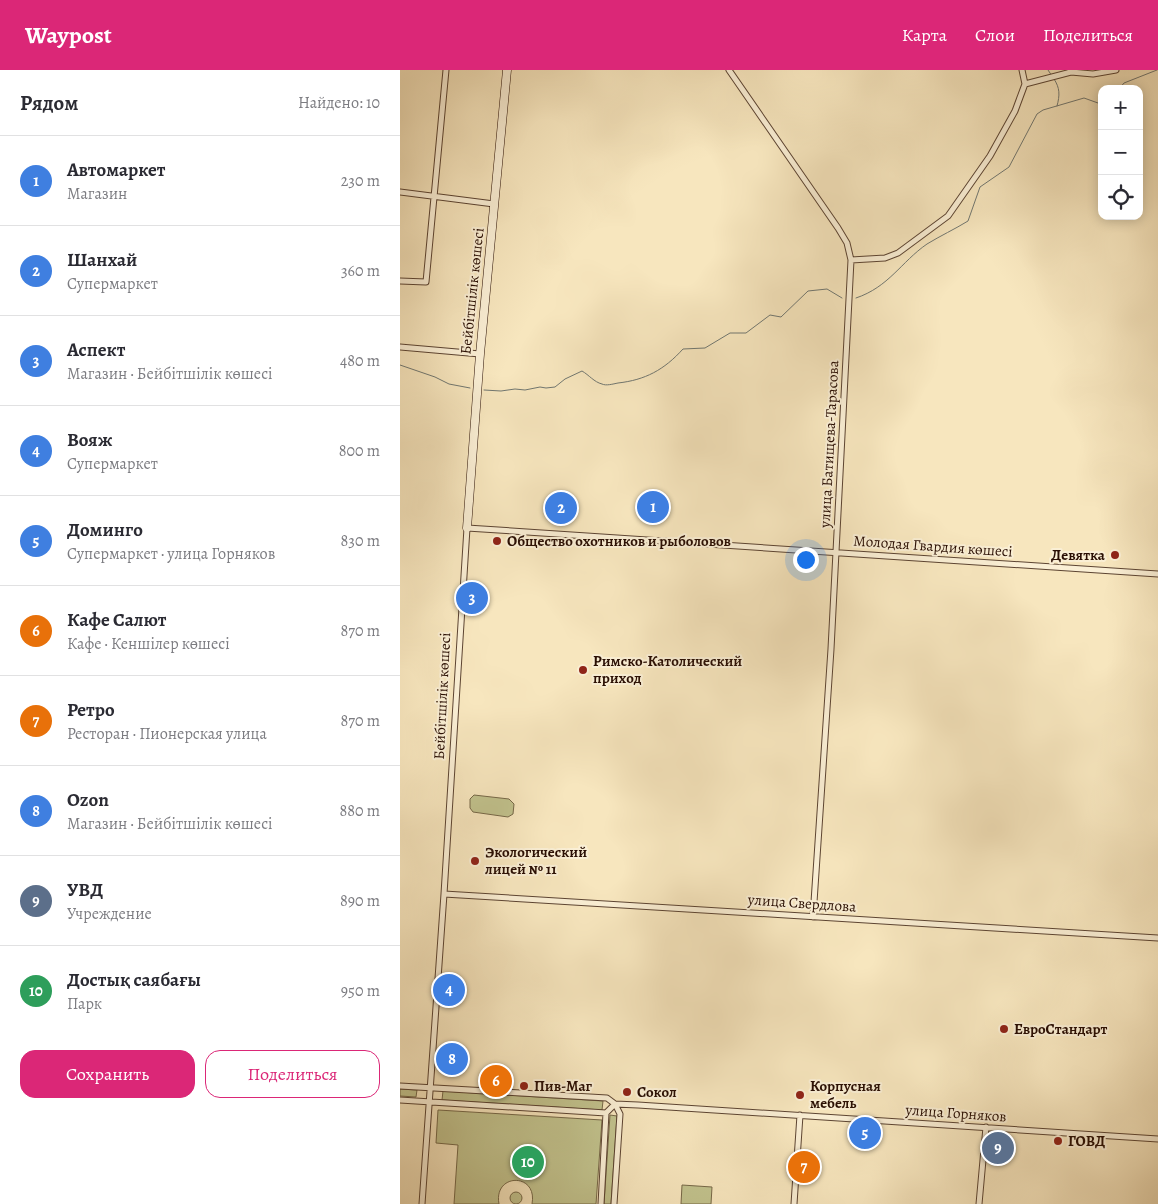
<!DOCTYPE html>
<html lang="ru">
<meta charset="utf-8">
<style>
body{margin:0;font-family:Alegreya,serif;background:#f7f7f7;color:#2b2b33}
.controls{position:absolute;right:15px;top:15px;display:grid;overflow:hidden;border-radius:10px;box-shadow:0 2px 12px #0003}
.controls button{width:45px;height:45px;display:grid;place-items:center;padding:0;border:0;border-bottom:1px solid #e1e1e2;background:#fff;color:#2b2b33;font:25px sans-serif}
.you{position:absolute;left:405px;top:489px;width:18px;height:18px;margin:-12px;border:4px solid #fff;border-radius:50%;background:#1a73e8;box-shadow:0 0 0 8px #1a73e833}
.badge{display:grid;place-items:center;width:32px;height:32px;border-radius:50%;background:#db2777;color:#fff;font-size:16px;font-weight:700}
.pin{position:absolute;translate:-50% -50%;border:2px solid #fff;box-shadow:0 1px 5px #0006}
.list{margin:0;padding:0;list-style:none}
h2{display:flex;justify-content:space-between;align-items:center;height:65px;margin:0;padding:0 20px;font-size:21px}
h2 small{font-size:16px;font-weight:400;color:#7c7c81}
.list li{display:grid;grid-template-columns:32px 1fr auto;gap:15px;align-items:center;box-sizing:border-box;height:90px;padding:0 20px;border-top:1px solid #e1e1e2}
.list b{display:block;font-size:19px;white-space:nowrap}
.list p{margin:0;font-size:16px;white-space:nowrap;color:#7c7c81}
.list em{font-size:16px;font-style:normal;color:#7c7c81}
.actions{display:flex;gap:10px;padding:15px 20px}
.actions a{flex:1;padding:11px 0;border:1px solid #db2777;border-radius:15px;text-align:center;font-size:18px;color:#db2777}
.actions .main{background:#db2777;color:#fff}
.icon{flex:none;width:28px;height:28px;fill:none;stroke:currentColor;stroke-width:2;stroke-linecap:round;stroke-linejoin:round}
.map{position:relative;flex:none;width:758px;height:1134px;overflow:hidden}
header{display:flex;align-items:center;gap:30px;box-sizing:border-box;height:70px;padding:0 25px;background:#db2777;color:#fff}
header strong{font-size:24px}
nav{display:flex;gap:28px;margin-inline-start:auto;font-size:18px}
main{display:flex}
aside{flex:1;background:#fff}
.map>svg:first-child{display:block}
</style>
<header>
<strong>Waypost</strong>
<nav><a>Карта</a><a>Слои</a><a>Поделиться</a></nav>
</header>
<main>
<aside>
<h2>Рядом<small>Найдено: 10</small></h2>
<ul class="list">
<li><span class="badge" style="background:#3f7fe0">1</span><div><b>Автомаркет</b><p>Магазин</p></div><em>230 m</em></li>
<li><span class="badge" style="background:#3f7fe0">2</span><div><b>Шанхай</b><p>Супермаркет</p></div><em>360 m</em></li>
<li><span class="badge" style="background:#3f7fe0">3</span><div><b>Аспект</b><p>Магазин · Бейбітшілік көшесі</p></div><em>480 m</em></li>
<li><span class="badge" style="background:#3f7fe0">4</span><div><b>Вояж</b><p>Супермаркет</p></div><em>800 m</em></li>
<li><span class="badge" style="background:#3f7fe0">5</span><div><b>Доминго</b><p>Супермаркет · улица Горняков</p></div><em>830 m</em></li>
<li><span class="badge" style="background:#e8710a">6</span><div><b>Кафе Салют</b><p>Кафе · Кеншілер көшесі</p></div><em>870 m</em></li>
<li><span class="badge" style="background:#e8710a">7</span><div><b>Ретро</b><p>Ресторан · Пионерская улица</p></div><em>870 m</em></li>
<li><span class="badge" style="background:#3f7fe0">8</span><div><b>Ozon</b><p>Магазин · Бейбітшілік көшесі</p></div><em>880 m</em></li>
<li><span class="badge" style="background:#5c6f8a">9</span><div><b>УВД</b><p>Учреждение</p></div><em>890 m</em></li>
<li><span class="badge" style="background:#2e9e5b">10</span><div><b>Достық саябағы</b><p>Парк</p></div><em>950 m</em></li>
</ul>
<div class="actions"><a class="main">Сохранить</a><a>Поделиться</a></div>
</aside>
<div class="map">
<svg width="758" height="1134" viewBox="0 0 758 1134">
<rect width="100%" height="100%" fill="#f7e6be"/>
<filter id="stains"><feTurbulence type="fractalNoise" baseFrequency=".004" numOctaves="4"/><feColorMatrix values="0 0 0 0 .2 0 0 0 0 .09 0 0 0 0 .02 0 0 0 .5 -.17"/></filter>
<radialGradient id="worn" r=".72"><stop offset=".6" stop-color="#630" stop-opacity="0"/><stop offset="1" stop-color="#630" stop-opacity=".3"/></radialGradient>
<path fill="#c2c38e" stroke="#766848" d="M74 725 109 729 114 734 113 744 108 747 73 742 70 738V729Z
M0 1019 17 1020 16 1027 0 1026Z
M43 1021 203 1031 202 1040 42 1030Z
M38 1040 202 1050 196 1134H132C138 1102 93 1103 99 1134H54L58 1075 36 1073Z
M210 1045 217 1046 211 1134H204Z
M282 1115 312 1117 311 1134H281Z
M110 1128a6 6 0 1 1 12 0a6 6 0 1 1-12 0Z"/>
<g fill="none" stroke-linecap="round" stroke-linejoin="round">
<path stroke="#707771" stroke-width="1" d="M648 0 652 6
M654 9C660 18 660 25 657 36
M719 19 724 13 757 0
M456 228C489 217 501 192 527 174 540 166 555 159 568 151L580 117 609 97 637 44 643 40 684 28 698 33 702 31
M0 295 35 307 49 314 70 318
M84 320 101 321 115 319 125 320 140 317 146 318 155 317 165 309 182 301C189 305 194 312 202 314 206 316 213 314 218 313 245 310 264 300 283 279L305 278 330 263H346L370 245 381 247 408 221 427 219 442 228"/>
<g stroke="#5c4432" stroke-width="7">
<path id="street" d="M329 0 438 158 447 173 451 190 431 579 413 847
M670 0 671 2 693 4 716 0
M625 14 671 2
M0 122 94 134
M451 190 485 188 498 183 548 146 590 86 615 41 625 14 622 0
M0 211 26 212 46 0
M0 277 80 284
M44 824 758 868
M0 1016 207 1028 215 1034 220 1044 214 1134
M0 1030 206 1043
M206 1043 215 1034 238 1035 758 1069
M22 1134 44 824 67 458 758 504
M201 1134 206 1043
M394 1134 400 1045
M579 1134 586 1057"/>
</g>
<g stroke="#290e03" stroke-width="9">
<path id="secondary" d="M67 458 80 284 107 0"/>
</g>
<use href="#street" stroke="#faefd5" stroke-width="5"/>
<use href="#secondary" stroke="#faefd5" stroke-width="8"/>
</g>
<g fill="#8f2418" stroke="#faefd5" stroke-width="2">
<circle cx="97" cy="471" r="5"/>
<circle cx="715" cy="485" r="5"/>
<circle cx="183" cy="600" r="5"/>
<circle cx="75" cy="791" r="5"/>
<circle cx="604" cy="959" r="5"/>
<circle cx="124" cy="1016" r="5"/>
<circle cx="227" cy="1022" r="5"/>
<circle cx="400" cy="1025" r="5"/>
<circle cx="658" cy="1071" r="5"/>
</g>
<g text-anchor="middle" stroke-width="4" stroke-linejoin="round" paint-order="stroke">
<g font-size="15" fill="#290e03" stroke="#faefd5">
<text transform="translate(72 221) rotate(-84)" y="5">Бейбітшілік көшесі</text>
<text transform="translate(429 374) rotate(-87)" y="5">улица Батищева-Тарасова</text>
<text transform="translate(533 476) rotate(4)" y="5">Молодая Гвардия көшесі</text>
<text transform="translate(42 626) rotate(-87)" y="5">Бейбітшілік көшесі</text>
<text transform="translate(402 833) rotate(4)" y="5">улица Свердлова</text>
<text transform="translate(556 1043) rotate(4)" y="5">улица Горняков</text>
</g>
<g font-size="15" font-weight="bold" fill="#290e03" stroke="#faefd5" text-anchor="start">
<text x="107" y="476">Общество охотников и рыболовов</text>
<text x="705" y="490" text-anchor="end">Девятка</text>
<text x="193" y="596">Римско-Католический<tspan x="193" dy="17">приход</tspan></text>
<text x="85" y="787">Экологический<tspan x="85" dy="17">лицей № 11</tspan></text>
<text x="614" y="964">ЕвроСтандарт</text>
<text x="134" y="1021">Пив-Маг</text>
<text x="410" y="1021">Корпусная<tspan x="410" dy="17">мебель</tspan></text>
<text x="237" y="1027">Сокол</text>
<text x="668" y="1076">ГОВД</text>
</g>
</g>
<rect width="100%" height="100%" filter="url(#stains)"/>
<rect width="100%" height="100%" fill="url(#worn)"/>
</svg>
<div class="controls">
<button>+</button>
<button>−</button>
<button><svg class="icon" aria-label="locate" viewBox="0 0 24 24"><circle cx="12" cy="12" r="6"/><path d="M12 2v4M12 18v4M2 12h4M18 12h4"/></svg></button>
</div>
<div class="you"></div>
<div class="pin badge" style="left:253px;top:437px;background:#3f7fe0">1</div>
<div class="pin badge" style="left:161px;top:438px;background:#3f7fe0">2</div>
<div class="pin badge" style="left:72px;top:528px;background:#3f7fe0">3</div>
<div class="pin badge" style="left:49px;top:920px;background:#3f7fe0">4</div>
<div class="pin badge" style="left:465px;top:1063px;background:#3f7fe0">5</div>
<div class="pin badge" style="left:96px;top:1011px;background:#e8710a">6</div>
<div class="pin badge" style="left:404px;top:1097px;background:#e8710a">7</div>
<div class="pin badge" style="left:52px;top:989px;background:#3f7fe0">8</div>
<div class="pin badge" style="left:598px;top:1078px;background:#5c6f8a">9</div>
<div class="pin badge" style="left:128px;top:1092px;background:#2e9e5b">10</div>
</div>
</main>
